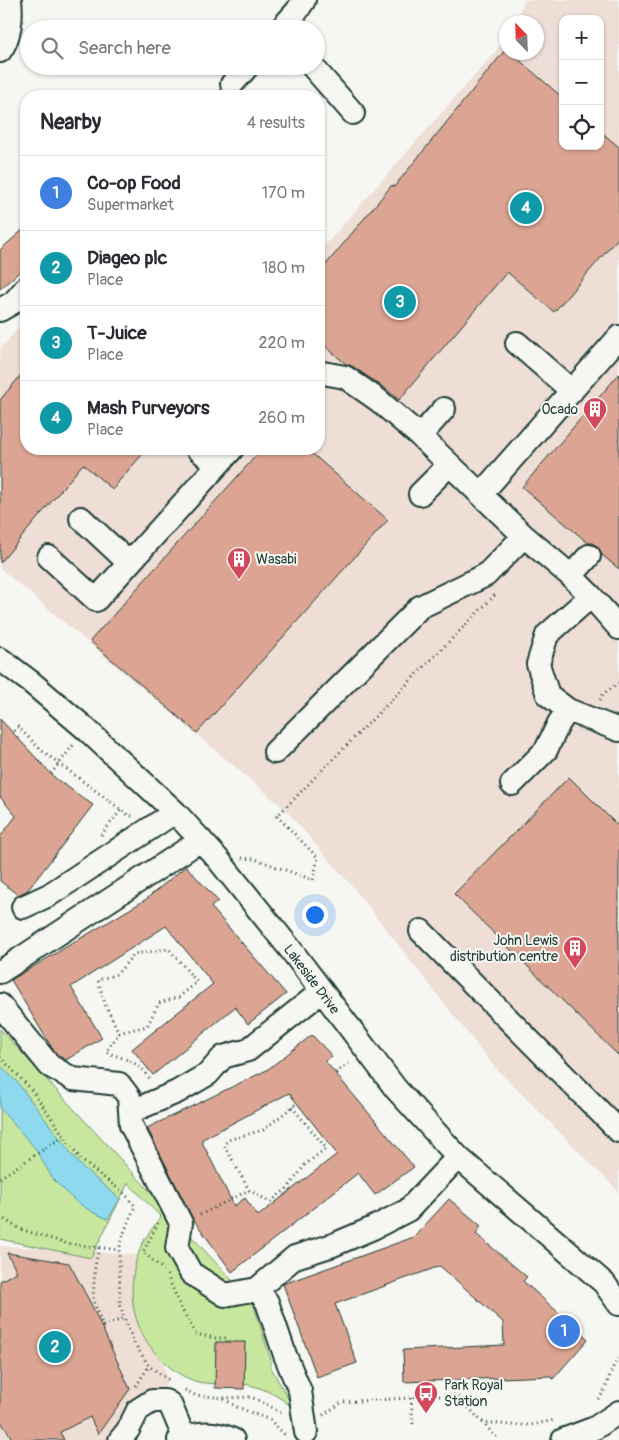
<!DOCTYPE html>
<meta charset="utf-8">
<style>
body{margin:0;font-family:Pangolin,sans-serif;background:#f7f7f7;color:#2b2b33}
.controls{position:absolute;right:15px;top:15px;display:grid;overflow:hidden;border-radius:10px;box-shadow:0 1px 4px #0004}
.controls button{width:45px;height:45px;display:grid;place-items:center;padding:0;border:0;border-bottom:1px solid #e1e1e2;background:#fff;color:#2b2b33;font:25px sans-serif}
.compass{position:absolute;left:499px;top:15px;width:45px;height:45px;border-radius:50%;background:#fff;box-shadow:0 1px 4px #0004;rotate:337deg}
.you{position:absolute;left:314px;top:914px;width:18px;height:18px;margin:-12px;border:4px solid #fff;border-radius:50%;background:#1a73e8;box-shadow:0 0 0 8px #1a73e833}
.badge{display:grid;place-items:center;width:32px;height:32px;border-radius:50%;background:#d1495b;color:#fff;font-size:16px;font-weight:700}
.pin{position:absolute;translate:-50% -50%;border:2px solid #fff;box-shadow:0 1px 5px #0006}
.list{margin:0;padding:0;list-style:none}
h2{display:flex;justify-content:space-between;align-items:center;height:65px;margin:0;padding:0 20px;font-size:21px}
h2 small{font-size:16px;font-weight:400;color:#7c7c81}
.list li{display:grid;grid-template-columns:32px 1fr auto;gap:15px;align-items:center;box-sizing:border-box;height:75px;padding:0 20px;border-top:1px solid #e1e1e2}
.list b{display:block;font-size:19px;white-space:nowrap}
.list p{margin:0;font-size:16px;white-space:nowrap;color:#7c7c81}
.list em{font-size:16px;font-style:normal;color:#7c7c81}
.icon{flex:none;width:28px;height:28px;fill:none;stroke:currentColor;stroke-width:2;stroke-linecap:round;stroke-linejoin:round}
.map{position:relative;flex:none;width:619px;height:1440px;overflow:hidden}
.search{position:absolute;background:#fff;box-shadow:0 1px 4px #0004;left:20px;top:20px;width:305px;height:55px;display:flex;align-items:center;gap:12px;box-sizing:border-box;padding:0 18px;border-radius:28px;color:#7c7c81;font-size:19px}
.panel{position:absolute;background:#fff;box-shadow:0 1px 4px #0004;left:20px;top:90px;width:305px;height:365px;border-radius:20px}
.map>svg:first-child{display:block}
</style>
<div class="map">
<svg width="619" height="1440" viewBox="0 0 619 1440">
<rect width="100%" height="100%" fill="#f6f6f2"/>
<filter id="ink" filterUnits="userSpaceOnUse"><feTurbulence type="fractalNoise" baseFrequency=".02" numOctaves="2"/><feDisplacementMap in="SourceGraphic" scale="10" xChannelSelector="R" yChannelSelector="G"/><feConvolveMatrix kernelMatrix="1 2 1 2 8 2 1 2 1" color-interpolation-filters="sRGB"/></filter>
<g filter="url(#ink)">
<path fill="#eeded6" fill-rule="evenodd" d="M525 0H619V1192L492 1064 352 886 285 809 0 568V349L26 320V449H319V252L504 42 506 37V52H536V22H514ZM563 19H600V146H563Z
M0 1246 139 1255 138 1299 168 1378 154 1412 124 1440H0Z"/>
<path fill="#c7e79f" stroke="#73926a" d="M0 1029 253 1303 271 1360 270 1366 294 1409C281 1397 261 1386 243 1384 228 1383 212 1385 198 1382 181 1377 169 1368 157 1355 130 1325 126 1286 140 1249 144 1237 154 1227 161 1217L128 1183 91 1258 0 1239Z"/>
<path fill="#8ed9ee" stroke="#629ba4" d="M0 1065 17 1082 80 1165 120 1199 108 1219 94 1213 75 1201 53 1179 34 1147 0 1109Z"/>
<path fill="#dca593" stroke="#1f3d34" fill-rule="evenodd" d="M506 49V52H510L563 98V146H600V131L619 147V237L554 312 507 272 399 400 386 389 352 366 346 364 319 341V273L392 185 394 187Z
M26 227V266L0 289V250Z
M26 369V449H147L119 481 113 490 83 464 0 563V400Z
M619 374V569L602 555 601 552 597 546 592 543H588L522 487Z
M262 449H307L388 520 197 733 90 641Z
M0 719 55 778 93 805 28 890 18 895 0 881V837L16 816 0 797Z
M569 777 619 827V1056L454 894Z
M186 866 218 901 211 907 286 994 248 1024 235 1007 153 1075 132 1049 213 984 166 926 71 987 102 1038 66 1060 59 1056 52 1048 11 980 145 900Z
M312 1035 332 1056 325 1061 414 1167 375 1195 358 1173 232 1272 193 1219 147 1128 267 1070ZM289 1093 337 1154 258 1216 245 1198 234 1206 201 1140Z
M449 1199 481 1226 476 1234 527 1277 523 1281 588 1339 553 1379 550 1376 404 1382 403 1350 504 1345 503 1322 440 1266 335 1304 357 1363 317 1377 283 1284 414 1237Z
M7 1253 69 1263 92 1306 130 1389 98 1434 90 1417 60 1432 64 1440H13L0 1420V1281L17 1272Z
M216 1342H245L244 1389 215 1388Z"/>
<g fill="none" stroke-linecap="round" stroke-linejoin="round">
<g stroke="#1f3d34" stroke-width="26">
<path id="minor" d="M281 29 297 11 304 0
M0 51C10 38 12 17 10 0
M312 66 353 113
M232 84 248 66
M0 310 14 302 26 288
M517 343 572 391
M319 374 323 373 345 377 378 400 420 436 524 536 571 576 591 596 619 628
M420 436 444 409
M198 449 217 465
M420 494 449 465
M481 494 619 337
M81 518 129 563
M49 557 96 600 232 449
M571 576 589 556
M591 596 547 635 538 664 548 695 568 710 619 730
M0 659 32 683 86 729 175 812 217 858 291 950 396 1089 458 1157 604 1283 619 1304
M275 752 420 607 486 575 524 536
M512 784 546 750 559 723 568 710
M23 907 49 895 175 812
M421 931 619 1131
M0 972 201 840
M0 1005 50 1066 73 1079 119 1084 129 1097 131 1125 181 1223 177 1248 191 1273 225 1295 257 1289 267 1302 285 1355 300 1391 306 1432
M130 1112 177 1092 208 1074 223 1057 248 1050 321 992
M257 1289 295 1257 333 1245 373 1228 408 1210 458 1157
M120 1440 128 1430 138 1410 152 1401H165L170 1404 184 1437
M179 1440C197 1432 215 1431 233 1440
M563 1440 595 1428 619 1412"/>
</g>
<path stroke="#1f3d34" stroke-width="3" stroke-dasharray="1 4" stroke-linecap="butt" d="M600 700 603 694 619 683
M14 731 18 727 41 750 128 815 132 816
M51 774 74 744
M101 835 121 810
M242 858 255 859 313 880 318 858 277 816 496 594
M119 1033 147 1026 159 1003 179 997 197 982 169 949 134 954 117 974 98 980 105 1004 119 1033 106 1052C127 1060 139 1061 151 1081
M0 1057 31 1089 81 1160 125 1194 135 1206 123 1235 119 1250 120 1306 133 1341 149 1366 169 1380
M336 1073 352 1061
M292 1107 326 1148 305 1165 289 1187 270 1202 249 1190 224 1145 228 1140 263 1130 296 1104
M0 1178 64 1136
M200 1215 249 1190
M0 1217 20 1229 65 1243 119 1250
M158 1223 143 1252 164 1270
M99 1248 95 1266 93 1300 103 1326 125 1318
M167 1275 181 1308 196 1334 214 1338H227V1342
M136 1386 149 1366
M185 1390 195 1395 223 1398 251 1397 264 1403 283 1414
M411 1398 413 1424
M224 1399 237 1407 270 1420 286 1436
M598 1399C609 1389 609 1367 619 1359
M323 1415 343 1402 457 1395 499 1440
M482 1422 509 1425H531L555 1420"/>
<use href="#minor" stroke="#f6f6f2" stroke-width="22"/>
</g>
</g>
<defs>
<g id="building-pin" transform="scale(1.25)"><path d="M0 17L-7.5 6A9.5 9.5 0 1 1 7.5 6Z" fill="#d1495b" stroke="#f6f6f2"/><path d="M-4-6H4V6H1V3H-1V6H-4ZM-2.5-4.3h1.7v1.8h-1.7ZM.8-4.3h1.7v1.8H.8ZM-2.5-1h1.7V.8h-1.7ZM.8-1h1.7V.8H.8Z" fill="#fff"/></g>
<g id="bus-pin" transform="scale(1.25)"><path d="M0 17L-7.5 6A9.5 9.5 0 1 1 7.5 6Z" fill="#d1495b" stroke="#f6f6f2"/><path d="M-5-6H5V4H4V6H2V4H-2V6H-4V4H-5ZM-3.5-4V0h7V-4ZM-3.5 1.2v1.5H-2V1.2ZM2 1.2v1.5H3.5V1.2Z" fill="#fff"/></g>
</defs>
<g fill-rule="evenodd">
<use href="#building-pin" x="595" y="409"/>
<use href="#building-pin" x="239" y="559"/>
<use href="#building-pin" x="575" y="948"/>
<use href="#bus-pin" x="426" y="1393"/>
</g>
<g text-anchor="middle" stroke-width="4" stroke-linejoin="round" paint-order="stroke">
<g font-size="14" fill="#1f3d34" stroke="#f6f6f2" text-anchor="end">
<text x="578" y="414">Ocado</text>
<text x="256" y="564" text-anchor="start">Wasabi</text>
<text x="558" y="945">John Lewis<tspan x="558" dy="16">distribution centre</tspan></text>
<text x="444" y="1390" text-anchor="start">Park Royal<tspan x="444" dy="16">Station</tspan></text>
</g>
<g font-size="14" fill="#1f3d34" stroke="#f6f6f2">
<text transform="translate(312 979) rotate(53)" y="5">Lakeside Drive</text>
</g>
</g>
</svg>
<div class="controls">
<button>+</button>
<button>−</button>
<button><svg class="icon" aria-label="locate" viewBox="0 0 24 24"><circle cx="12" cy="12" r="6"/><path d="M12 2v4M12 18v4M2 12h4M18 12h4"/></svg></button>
</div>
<svg class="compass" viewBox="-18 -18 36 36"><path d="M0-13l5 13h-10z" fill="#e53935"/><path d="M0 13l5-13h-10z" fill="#7c7c81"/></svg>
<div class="you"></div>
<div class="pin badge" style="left:564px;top:1331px;background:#3f7fe0">1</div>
<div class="pin badge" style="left:55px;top:1347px;background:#0f9aa8">2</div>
<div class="pin badge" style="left:400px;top:302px;background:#0f9aa8">3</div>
<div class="pin badge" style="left:526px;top:208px;background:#0f9aa8">4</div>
<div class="search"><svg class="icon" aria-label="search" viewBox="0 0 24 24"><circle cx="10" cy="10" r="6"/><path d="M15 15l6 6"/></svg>Search here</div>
<section class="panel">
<h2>Nearby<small>4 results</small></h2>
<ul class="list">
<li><span class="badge" style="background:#3f7fe0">1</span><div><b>Co-op Food</b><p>Supermarket</p></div><em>170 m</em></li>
<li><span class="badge" style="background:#0f9aa8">2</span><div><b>Diageo plc</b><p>Place</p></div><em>180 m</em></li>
<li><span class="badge" style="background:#0f9aa8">3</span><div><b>T-Juice</b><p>Place</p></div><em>220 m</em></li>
<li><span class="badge" style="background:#0f9aa8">4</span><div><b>Mash Purveyors</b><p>Place</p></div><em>260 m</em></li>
</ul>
</section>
</div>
